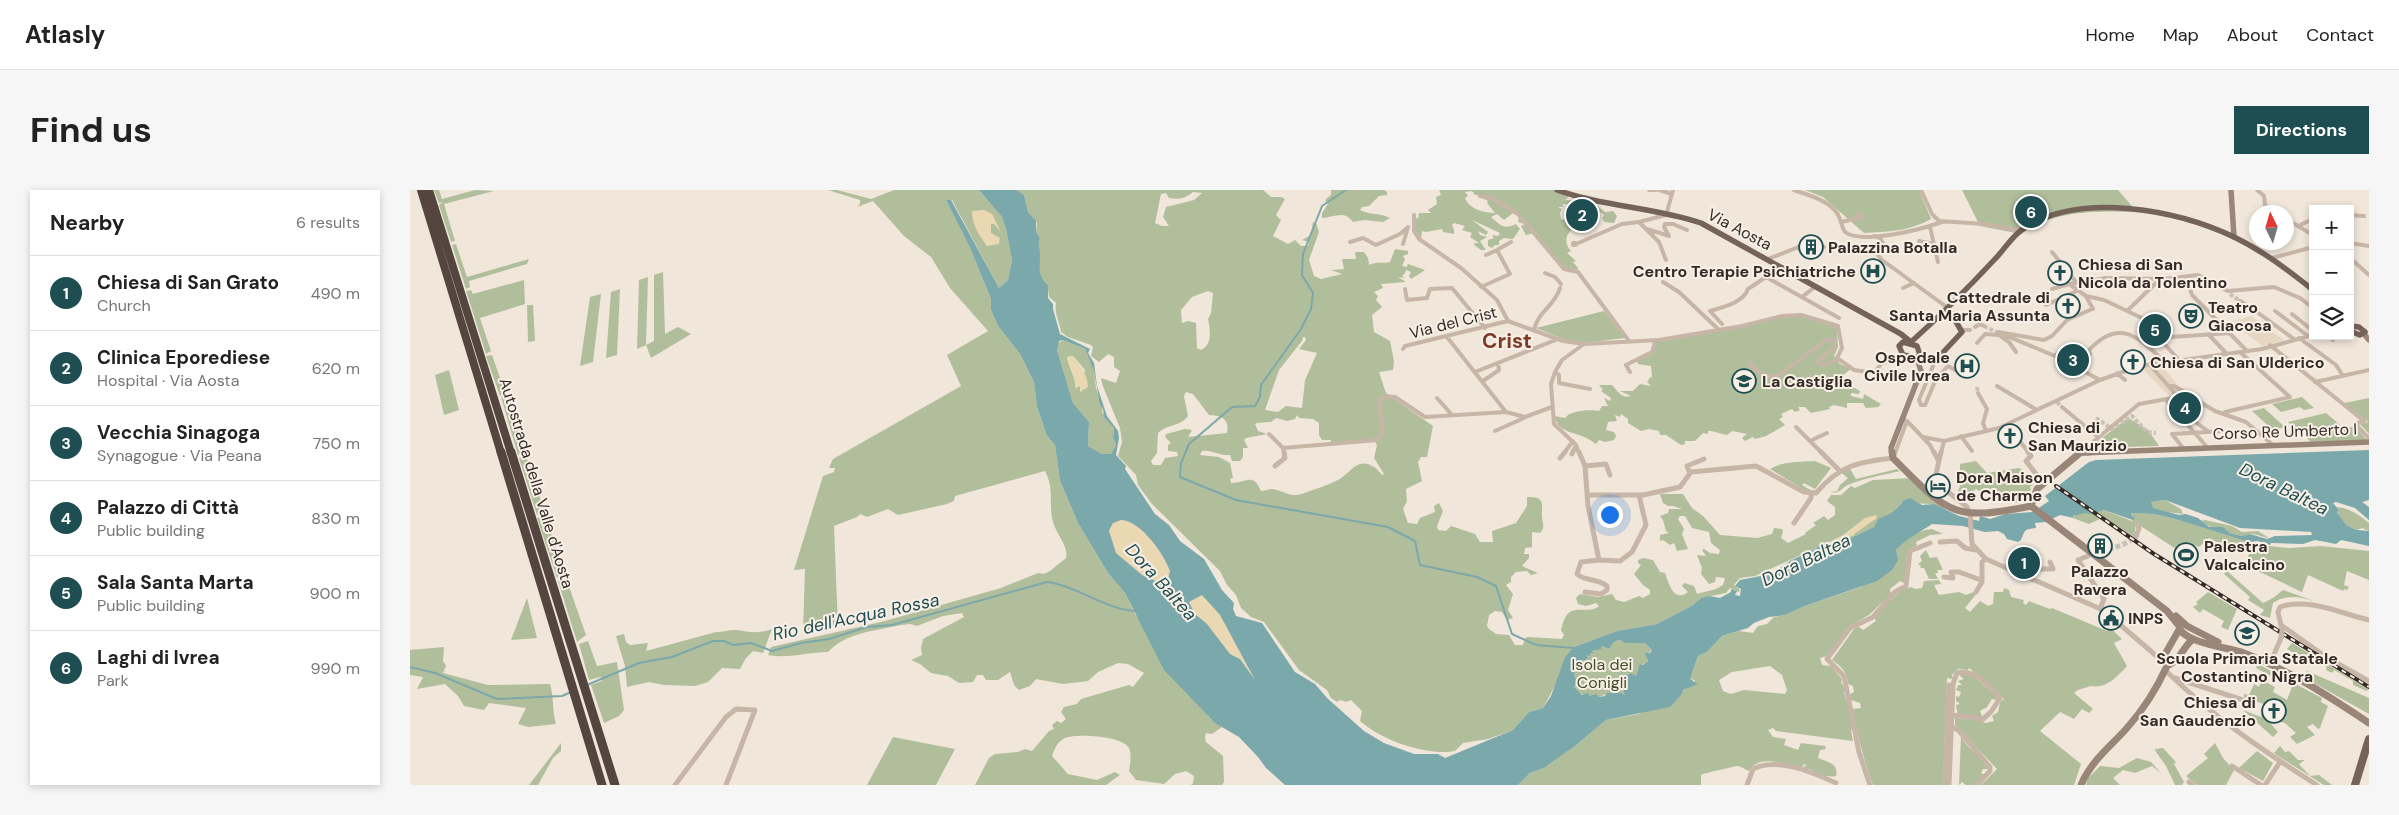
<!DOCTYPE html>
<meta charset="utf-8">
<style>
body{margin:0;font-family:"DM Sans",sans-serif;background:#f6f6f6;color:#222}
.controls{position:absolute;right:15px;top:15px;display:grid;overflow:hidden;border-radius:0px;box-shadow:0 2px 8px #0003}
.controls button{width:45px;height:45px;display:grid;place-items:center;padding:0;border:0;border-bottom:1px solid #e0e0e0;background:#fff;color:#222;font:25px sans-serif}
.compass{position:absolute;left:1839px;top:15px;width:45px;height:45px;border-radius:50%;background:#fff;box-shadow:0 2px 8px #0003;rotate:355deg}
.you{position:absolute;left:1199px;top:324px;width:18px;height:18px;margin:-12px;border:4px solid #fff;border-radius:50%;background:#1a73e8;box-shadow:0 0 0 8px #1a73e833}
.badge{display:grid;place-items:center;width:32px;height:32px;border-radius:50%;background:#1f4e52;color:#fff;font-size:16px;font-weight:700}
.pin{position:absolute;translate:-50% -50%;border:2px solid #fff;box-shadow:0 1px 5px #0006}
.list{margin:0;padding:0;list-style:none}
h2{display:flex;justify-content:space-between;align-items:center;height:65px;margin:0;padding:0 20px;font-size:21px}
h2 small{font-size:16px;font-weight:400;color:#767676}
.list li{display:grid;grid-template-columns:32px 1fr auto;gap:15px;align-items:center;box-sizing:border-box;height:75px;padding:0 20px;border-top:1px solid #e0e0e0}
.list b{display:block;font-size:19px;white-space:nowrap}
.list p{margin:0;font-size:16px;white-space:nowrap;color:#767676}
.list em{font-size:16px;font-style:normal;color:#767676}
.icon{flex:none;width:28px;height:28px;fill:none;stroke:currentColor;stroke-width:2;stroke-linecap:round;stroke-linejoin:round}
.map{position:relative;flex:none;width:1959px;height:595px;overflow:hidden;border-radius:0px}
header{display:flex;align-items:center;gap:30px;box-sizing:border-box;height:70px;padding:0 25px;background:#fff;border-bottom:1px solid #e0e0e0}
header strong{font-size:24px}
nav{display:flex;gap:28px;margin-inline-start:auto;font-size:18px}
.intro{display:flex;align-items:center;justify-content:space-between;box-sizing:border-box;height:120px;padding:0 30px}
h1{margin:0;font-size:35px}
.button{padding:12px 22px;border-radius:0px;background:#1f4e52;color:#fff;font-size:18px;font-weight:700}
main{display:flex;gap:30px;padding:0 30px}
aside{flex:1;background:#fff;border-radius:0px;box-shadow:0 2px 8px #0003}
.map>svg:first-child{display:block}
</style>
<header>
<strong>Atlasly</strong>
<nav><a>Home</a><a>Map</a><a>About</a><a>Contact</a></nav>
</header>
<div class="intro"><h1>Find us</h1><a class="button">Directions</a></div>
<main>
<aside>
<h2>Nearby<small>6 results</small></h2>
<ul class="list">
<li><span class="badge">1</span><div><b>Chiesa di San Grato</b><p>Church</p></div><em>490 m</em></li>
<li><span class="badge">2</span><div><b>Clinica Eporediese</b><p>Hospital · Via Aosta</p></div><em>620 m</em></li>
<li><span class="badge">3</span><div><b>Vecchia Sinagoga</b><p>Synagogue · Via Peana</p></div><em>750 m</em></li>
<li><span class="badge">4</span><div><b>Palazzo di Città</b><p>Public building</p></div><em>830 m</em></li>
<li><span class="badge">5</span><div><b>Sala Santa Marta</b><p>Public building</p></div><em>900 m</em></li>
<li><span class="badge">6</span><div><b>Laghi di Ivrea</b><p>Park</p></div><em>990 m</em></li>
</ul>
</aside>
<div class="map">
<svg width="1959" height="595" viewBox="0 0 1959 595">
<rect width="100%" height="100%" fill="#f0e6da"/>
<path fill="#b1be9b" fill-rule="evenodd" d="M24 0H29L32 9 65 0 84 1 34 14 45 51 41 52 29 15 33 12 29 13Z
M418 0H427L461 9 484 0H569L592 27 596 39 602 70 598 90 589 98 542 10H536L560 58 581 109V120L588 136 610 164 624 192 627 217 637 246 645 255 650 291 668 333 698 383 715 403 725 424 799 527 812 537 802 544 796 543 795 547 796 552 813 566 814 592 812 595H781L783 593 784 586 776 581 765 584 754 594 726 590 719 581C720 574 722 565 719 558 713 546 667 543 655 548 647 552 645 558 642 566L658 584 687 590 705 582 710 585 696 595H565L579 568 585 564 608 562 615 559 622 561 639 541 644 539 642 535 647 531 651 533 656 529 651 522 654 517 667 514 671 509 719 495 723 497 734 483 718 474 708 473 688 482 678 491 653 494 626 489 620 496 609 500 604 495 600 482 588 490H576L573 485H567L563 492 549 493 538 486 521 483 510 474 501 470 512 465 511 458 513 449 554 427 552 423 533 426 507 436 500 434 491 435C465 441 437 442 418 462 399 462 377 469 358 465L361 457 475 431 591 398 628 383 634 384 640 381 656 368C659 356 646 344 643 332 638 313 645 300 635 281L545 306 544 311 537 314 488 325 478 319 457 327 450 324 447 327 424 336 428 437 393 443 395 379 384 380 413 286 424 282 425 278H419L423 269 551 196 537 165 578 141 540 98 521 67 494 46 463 11 447 17 450 14V10Z
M607 0H853L861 7H871L875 9 866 25 871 30 863 46 878 54 885 50 891 56H898L899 52 892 50 901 45 903 32 906 33 909 42 899 70 904 86 911 89 932 84 921 80 934 79 932 69H946L945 62H954L958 68 959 75C967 71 972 74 980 72L985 59 998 61V64L993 66 995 69 992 76 997 77 998 74 1015 80 1001 89 999 86 1001 82 996 80 995 83 992 86 995 88 988 87 996 92 971 94 973 98 964 102 968 106 966 110 972 117 962 125 964 142 980 151 984 171 983 180 969 182 976 203 1023 236 1017 267H1011L1008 272 1012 291 996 299 997 311 993 319 998 333 1007 334 1010 328 1025 322 1024 316 1029 313 1033 321 1027 336 1028 340 1036 341 1041 336 1065 344 1070 352H1083L1082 341 1106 333 1117 316V307C1137 306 1131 316 1132 328 1133 335 1135 337 1130 343L1122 342V357L1115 358 1114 364H1119V368L1112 376 1128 383 1121 385 1117 381 1106 382 1101 387V392L1096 395 1103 404 1098 420 1103 428 1097 430 1092 422 1085 421 1079 425 1077 436 1079 439 1086 444 1099 445 1105 455H1113L1115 448 1118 447 1152 449 1154 445 1151 440C1152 436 1153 432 1155 428 1162 413 1179 425 1189 416L1186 413 1176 416 1168 414 1166 408 1170 404 1188 407 1202 404 1206 410 1214 412 1229 406 1233 408 1240 404V400L1233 395 1224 384 1231 375 1228 373V370L1233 368 1243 370 1250 382 1255 383C1259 393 1263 413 1278 402L1272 396 1274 393 1284 396 1287 404 1306 399 1313 395 1315 388 1306 387 1305 392 1299 394 1291 384 1292 378 1287 365 1296 366 1292 360 1294 359 1300 363 1309 364 1310 360 1301 353 1299 342 1282 338 1275 326H1270L1268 329 1274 339 1272 344 1278 359 1267 361 1264 353 1260 355 1253 350 1250 351V345L1259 343 1256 341 1253 330 1250 326 1258 323 1259 319H1272L1263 316H1258L1253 313 1250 304H1273L1282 318 1293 326 1310 345 1347 348 1362 344 1364 338 1372 339 1373 341 1371 348 1378 353 1396 344 1395 343 1406 335 1403 333 1414 326 1418 330 1425 325V317L1417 311 1421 305H1431L1441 296 1445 298 1463 290 1502 288 1538 322 1524 314 1491 313 1490 317 1464 337 1432 352 1413 355 1345 386 1330 388 1324 395 1330 400 1329 402 1320 398 1316 403 1291 408 1283 415 1247 434 1207 441 1164 457 1148 486V490L1133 518 1119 522 1103 540 1078 549 1053 553 1045 561 1038 562C1009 563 972 550 950 531L952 521 941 510 936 512 930 510 927 512 921 508 917 500 889 480 854 432 841 427 831 418 826 405 817 395 810 381 742 314 728 295 726 285 708 266 712 252 710 238 692 194 691 188 706 193 710 181 704 177V167L698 164 689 172 681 166 683 158 681 155 658 147 651 142C650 132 644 124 646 113L639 107 638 99 630 87 628 77 630 65 627 56 630 48 626 42 627 33 618 22 614 5ZM783 2 792 3 784 10 756 17 753 27 759 36H752L745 33 751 4 756 3 759 8C770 10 776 8 783 2ZM798 101 803 103 801 123 798 129C800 139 803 155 791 160L787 158 786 133 778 131 772 133 771 120 782 107ZM893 147H895L896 150 889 159 907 163 895 190 892 218 876 216 868 222 855 220 869 180 892 151ZM776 202 783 204 799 225C811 225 820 229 817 243L778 247 782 240 775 239 756 244 755 247 761 253 758 255V261L767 262 768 266 755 268 751 275H743L741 271 747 263 748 243C757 234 770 237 778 226L774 206ZM887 225 889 228 903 229 909 233V245L912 250H921V252L964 250 967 255 964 268 974 284 973 285C969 283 968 279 964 277 947 266 941 283 928 290 917 296 904 299 892 304 881 308 872 300 862 299 859 299 855 301 851 301 843 282 837 293 821 293L820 289 823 288 820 273 809 267 790 265 792 261C802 259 809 266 820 265L822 271H830L833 267V258H838L834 250 836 248 857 244 848 241 845 234 847 233 861 232 866 228 877 231 885 229Z
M921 0H974L977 2V5L969 6 959 16 952 17 950 20C959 25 971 23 980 28L973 32 954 30 943 32C934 19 922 28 912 28V23L918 14 915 10 921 5Z
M1029 0H1146L1159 7 1155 10 1171 11 1174 14 1187 16 1195 22 1203 21 1207 26 1204 33 1194 32 1192 28 1194 25 1187 19 1178 16 1154 14 1152 15 1154 17H1148L1152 19 1150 23 1151 29 1161 31 1165 37C1156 43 1153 52 1161 61L1157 63 1166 71 1163 72 1168 78 1167 81 1157 80C1128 53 1113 8 1065 5L1062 1 1055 2 1058 6 1055 8C1059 19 1074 23 1085 23L1077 13 1078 11 1070 7C1093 10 1110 27 1125 43L1116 45 1111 36 1115 34 1108 32 1109 27 1103 23 1094 30 1087 24 1081 27C1090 35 1094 40 1106 34L1110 39 1103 49 1094 48 1089 51V55H1085L1082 58 1078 56V50L1084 48 1082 45 1088 46 1090 43 1062 30 1078 42 1076 45 1068 41 1070 45 1077 47 1070 51 1076 60H1071L1064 55 1065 53H1069L1060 47 1062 43 1052 40 1055 36 1044 33 1042 35 1044 40V44L1033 42 1032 39 1016 42 1012 41 1011 49 1005 41V27L1008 29 1009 23H1021L1018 20 1027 14 1026 7 1031 5Z
M1395 0H1509L1521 29C1500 41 1477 42 1454 43L1413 7Z
M1552 0H1708L1727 22C1687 21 1644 20 1611 44L1570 36Z
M46 54 57 87 119 69 117 74 59 91 60 97 56 99 42 55Z
M253 82 255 144 268 137 281 144 241 168 236 155 227 159 229 90 238 87 236 155 244 151V85Z
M114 90 115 114 70 128 81 161 76 164 56 101 61 100 63 104Z
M210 99 207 165 196 168 201 102Z
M191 104 183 172 170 176 180 107Z
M117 115H123L125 151 118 152Z
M1194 121 1215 148 1173 153 1158 151 1126 138Z
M1390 126 1427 137 1428 157 1424 166 1430 174 1441 179 1428 189 1450 201 1449 204 1441 203V206L1453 209 1454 204 1471 214 1468 217 1456 218 1453 213H1437V218L1424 215 1419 217 1420 219 1401 223 1395 217H1388L1390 220 1385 222 1382 219 1371 224 1373 227 1369 229 1375 235 1356 246 1345 249 1343 247 1335 251 1332 248 1337 244 1322 241 1317 245 1301 241H1298V244L1293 243 1285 251H1275V254L1271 255 1256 245H1250L1249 241 1239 239 1231 241 1218 233V229L1211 224 1210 227 1205 225 1207 231 1198 232 1196 240 1204 242 1206 246 1204 250 1195 252 1189 250 1186 254C1184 253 1182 251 1180 250 1167 241 1149 245 1144 226L1155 228C1159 221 1179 219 1189 221L1192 216H1198L1194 208 1200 211 1201 208 1191 201 1193 200 1189 195H1202C1208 201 1211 209 1221 206L1210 201H1223L1230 194 1241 196 1237 192 1239 190 1238 189 1242 187 1241 176 1228 174 1227 171 1240 165 1245 152 1333 137 1362 128Z
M653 150 675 159 684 181 686 198 693 218 692 222 704 238 703 248 706 255 701 264H692L678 256 679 232 663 213 647 160V154ZM663 166 675 180 670 202V196L666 198C666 187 659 179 657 167Z
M82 165 95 202 90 206 76 166Z
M39 180 49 220 34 225 25 185Z
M97 206 115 262 108 265 91 207Z
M1892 207 1904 218 1894 220 1890 217 1871 222 1862 214Z
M1959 208V244L1950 234 1958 232 1934 213Z
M1854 218 1875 237 1863 240 1842 221Z
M1916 223 1935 239 1945 236 1957 250 1901 252 1878 232Z
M1718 228 1738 240 1749 256 1679 258Z
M116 266 134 320 127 325 109 268Z
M1405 271 1421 278 1405 299 1394 293 1392 295 1402 301 1398 302 1360 279C1374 271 1389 272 1405 271Z
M1566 271 1577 283 1609 278C1615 281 1619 288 1624 293L1620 297 1621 299 1617 310 1605 313 1594 308 1590 309 1581 299 1574 304 1566 299 1557 306 1548 301 1553 289 1550 287V274Z
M1439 277 1446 289 1487 279 1490 281C1473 285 1454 288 1438 295 1431 298 1430 304 1421 302L1427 301 1430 295 1438 288 1429 281Z
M1755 310 1771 319 1773 324 1748 321 1735 313Z
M1927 317C1940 318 1949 325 1959 333V341L1952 338 1947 340 1934 334 1927 321 1929 320Z
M1694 320 1722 331 1724 328 1720 326 1721 323 1744 324 1765 329 1849 355 1879 358 1911 356 1959 361V390L1937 381 1934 395 1939 397 1937 400 1934 399 1933 401 1898 385 1892 402 1835 375 1841 359 1834 355 1830 364 1799 348 1789 357 1778 352 1769 361 1726 333 1724 347 1686 322Z
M1667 323H1683L1725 351 1690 329 1679 334 1663 328Z
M135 325 154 382 147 388 127 328Z
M1795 330 1822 336 1832 342 1848 341 1859 348C1853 348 1845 343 1840 344 1837 344 1836 347 1833 346 1824 345 1796 337 1790 331Z
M1522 339 1533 344 1520 345 1506 352 1507 355C1492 361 1498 380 1496 394L1490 391 1480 399 1481 404 1459 425 1438 437 1417 466 1410 468 1412 475 1421 476 1432 489 1431 492 1436 501 1434 502 1444 539 1441 540 1443 551 1366 541 1363 538 1358 540 1363 547 1376 549 1374 555 1388 560 1391 553 1415 556 1416 559 1410 560 1408 568C1417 572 1429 573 1426 586 1419 588 1407 584 1400 579L1397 580 1393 576H1397L1394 574 1391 578C1376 575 1349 563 1339 581 1336 580 1331 576 1327 576 1323 577 1294 583 1291 585V595H1108L1120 583 1134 578 1165 556 1196 530 1229 524 1283 495 1285 490 1280 489 1288 466 1297 462 1312 446 1329 441 1343 443 1348 436 1357 434 1364 427 1375 425 1395 416 1451 397 1487 370 1486 360C1496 349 1507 340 1522 339ZM1360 476 1372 485 1377 500 1375 504 1334 500 1321 504 1313 501 1309 490 1322 482Z
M1516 360 1520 368 1527 367 1533 380H1527L1528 383H1525L1528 389H1519L1514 378H1510L1511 376 1508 374 1512 371 1510 366Z
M1817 381 1853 413 1863 408 1873 400 1904 411C1890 407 1876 404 1863 413L1860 428 1850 425 1854 420 1838 410 1840 407 1814 384Z
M156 388 176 445 167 452 148 391Z
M1529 390 1531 394 1524 395 1529 405 1549 402 1556 405 1564 402 1567 403 1555 418 1560 422 1570 411 1578 416 1583 414 1584 402H1593L1594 398 1599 400 1601 407 1614 410 1613 413 1616 415 1619 411 1640 419 1642 418 1697 441 1699 437 1712 449 1704 453 1717 476C1707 487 1696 499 1681 496L1668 500 1664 503 1683 519 1679 523 1672 519 1664 529 1650 522 1630 541 1671 574 1664 595H1571L1587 579 1545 535V528L1572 531 1575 533 1584 531 1582 526 1588 522 1590 512 1594 509 1559 478 1558 480 1548 479 1542 485 1543 489 1537 488 1533 595H1463C1453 569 1448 545 1442 519L1451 518 1450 513 1441 510 1440 504 1444 502 1443 496 1438 494C1437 482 1432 477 1422 470L1444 439 1448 436 1453 440 1466 431 1464 427 1490 401 1501 397 1505 399 1512 398 1514 391Z
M1798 402 1827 419 1818 440 1811 437 1814 431 1793 419 1790 423 1783 417 1788 414 1786 412Z
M117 408 127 448 101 450Z
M362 439 353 463 343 461 336 468 330 479 312 478 298 492 285 496 254 495 239 492 217 497 215 476 206 446 214 444 216 452 220 455 238 453 236 461 306 442C313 442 319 440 326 440 340 442 348 444 362 439Z
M1211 450 1215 453H1235L1242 460 1236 465 1239 467 1237 472 1230 476 1226 486 1219 483 1217 486V492L1210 494 1208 498 1215 502V505L1199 503 1189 507 1185 504C1178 509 1169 504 1164 497L1167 491 1164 485 1170 472 1178 469 1177 465H1180V463L1192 456 1199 459 1204 452Z
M178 451 187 476 207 472 214 520 209 526 194 533 181 495 192 491 191 487 179 490 169 454Z
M1882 453 1958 499 1957 501 1943 495V491L1924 480 1922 483 1916 480 1917 477 1902 469 1901 471 1892 467 1891 471 1884 468 1887 465 1877 459Z
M34 457 33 471 36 476 33 483 78 495 140 494C144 507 142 520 146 534L118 537 108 534 116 518 79 513 74 520 54 516 48 506 35 494 7 499 13 487 0 485V460Z
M1848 474 1912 508 1911 512 1918 516 1910 538 1908 539 1903 534 1897 537 1905 545 1887 554 1880 547 1886 543 1875 533 1860 529 1861 534 1868 542 1863 547 1833 520 1851 527 1852 520 1876 528V522L1834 507V504L1839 505 1844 494 1849 497 1852 490 1865 497 1863 502 1877 510 1882 497 1846 478Z
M1897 481 1959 508V524L1897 489 1895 487Z
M1552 482 1559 483 1588 506 1586 510 1582 509 1577 517 1570 521 1572 526 1570 527 1548 526 1546 515 1550 514 1546 511V506L1549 507 1551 502 1546 500 1548 495H1552L1548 491 1554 489 1550 486Z
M1551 546C1557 561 1572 563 1578 579H1573L1571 583 1574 585 1564 595H1556L1552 592 1549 595Z
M483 547 545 559 526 595H457Z
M151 553V561L143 568 128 595H119Z
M1805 553 1813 568 1824 580 1816 595H1787L1776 586 1798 568 1794 564Z
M1870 556 1875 562 1879 561 1888 570H1895L1889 574 1900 586 1909 585 1922 595H1914L1868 566 1864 563Z
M1753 558 1766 572 1764 574 1774 592 1772 595H1765L1756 576 1746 562 1745 559Z
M1847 561 1863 573 1853 591 1829 578Z
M1727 568 1741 572 1751 583 1742 576 1725 583 1713 580 1703 588 1710 595H1676L1678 588 1690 576 1709 578Z"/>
<path fill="#e9d8b2" d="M574 20 582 24 591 42 584 34H581V43L590 48 589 54 577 56C569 45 562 35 562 21Z
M663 166C671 177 677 183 678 197L670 202V196L665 198C666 187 659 178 657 167Z
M1466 325 1467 328 1444 344 1445 345 1402 361 1433 345 1455 328Z
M708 330C730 329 754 363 760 381L757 393C748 394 741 388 732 385L706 363 699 343 703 333Z
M792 405 810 425 847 493 830 469 820 464 796 434 785 424 779 412Z"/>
<path fill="#e7d7c2" d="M1841 126 1874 150 1853 156 1820 132Z
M1747 171 1768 195 1784 209 1764 211 1729 175Z"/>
<path fill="#7ba8ab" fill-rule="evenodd" d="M569 0H607L614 5 618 22 626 31V42L630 48C627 56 630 57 630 64 630 78 627 86 638 95V108L643 114V119L650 144 680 159 678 163 684 173 687 196 697 226 708 241 709 248 706 265 716 276 715 279 745 324 759 335 770 351 794 369 812 400 824 413 823 419 826 426 852 433 885 482 905 494 917 508 954 541 974 553 1004 564H1028L1035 568 1103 540 1119 522 1133 518 1141 506 1155 467 1164 457 1207 441 1247 434 1283 415 1291 408 1299 406 1310 408 1321 402V399L1327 401 1325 405 1330 406 1331 399 1325 396 1330 390 1361 384 1380 371 1413 355 1432 352 1464 337 1469 328C1478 327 1489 318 1493 311L1500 308 1512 315 1524 314 1549 326 1569 331 1570 326 1580 329 1596 324 1623 322 1639 311 1635 306 1679 272 1686 270 1959 260V310L1952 312 1959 317V330L1945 318 1926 312 1923 313 1929 320 1927 322 1936 335 1947 340 1959 341V356L1931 350 1926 354 1905 350 1893 354 1861 353 1860 355 1848 351 1839 352 1765 329 1744 324 1721 323V326L1725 328 1723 330 1694 320 1681 324 1674 323 1663 326 1664 328 1650 325 1636 332 1625 333 1626 338C1614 339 1615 340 1611 350L1608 352 1597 349 1594 344 1588 341 1575 342 1553 336 1522 334C1512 341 1497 348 1486 360L1488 370 1482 380 1467 391 1395 416 1375 425 1359 427 1344 433 1338 438 1312 446 1297 462 1288 466 1280 489 1288 494 1273 500 1271 505 1260 517 1196 530 1165 556 1134 578 1120 583 1108 595H875L856 578 848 567 829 547 805 533 754 480 715 403 698 383 668 333 650 291 645 255 637 246 627 217 624 192 610 164 588 136 581 120V109L560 58 536 10H541L589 98 598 90 602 70 596 39 592 27ZM653 150 675 159 684 181 690 215 693 218 694 227 704 238 703 248 706 255 701 264H692L678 256 679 232 663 213 647 160 649 151ZM1755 310 1830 338 1901 342 1902 345 1865 346 1857 349 1840 344 1832 346 1819 343 1813 337H1799L1788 328 1776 324 1769 325 1743 318 1741 312ZM711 330C731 331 754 364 760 381L757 393C748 394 741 388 732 385L706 363 699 341 703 333ZM792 405 810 425 845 490 830 469 820 464 797 434 785 424 779 412ZM1210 450 1215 453H1235L1242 460 1240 463H1235L1238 471 1233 475 1230 474 1226 486 1220 483 1216 486 1217 492 1211 491 1208 498 1213 500 1215 505 1209 502 1197 503 1195 506 1189 507 1186 504 1179 506 1178 503 1172 505 1164 497 1167 491 1164 485 1169 472 1178 469 1177 465 1180 466V463H1184L1182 461 1191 459 1192 456 1199 459 1204 452Z"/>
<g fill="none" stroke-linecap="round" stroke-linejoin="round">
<path stroke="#7ba8ab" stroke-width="2" d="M936 0 912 16 893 64 892 85 903 103 901 119 891 139 851 195 850 207 845 216 822 217 779 254 771 273 770 287 826 310 978 337 1005 351 1010 375 1067 387 1086 396 1102 444 1126 455 1163 458
M0 477 25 483 87 509 152 506 161 502
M177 495 229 473 262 467 303 451H314L323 455 341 453 362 461 391 453 419 449 457 437 482 435 637 392C668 396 694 419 725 421"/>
<path stroke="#cac1b6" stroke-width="4" stroke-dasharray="4 2" stroke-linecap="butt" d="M1820 104 1830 111
M1574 136 1586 142
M1567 197 1568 203
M1647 212 1652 217
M1686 228 1702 239 1722 226 1737 242 1746 243"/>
<path stroke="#cac1b6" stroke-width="5" stroke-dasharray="5 2.5" stroke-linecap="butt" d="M1684 364 1712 355 1726 347"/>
<path stroke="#c7b6a7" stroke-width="4" d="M1239 0H1246
M1249 0 1262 4
M1384 0C1398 5 1418 10 1427 23 1431 29 1431 36 1435 42 1453 55 1512 39 1532 32
M1511 0 1522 24 1529 31 1575 34 1611 41
M1847 0 1854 6 1855 15 1866 22
M1070 6 1084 9 1108 24 1154 79 1168 82 1219 151
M1257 22 1263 0
M1004 25V41L1009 49 1051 78 1087 110 1098 131
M1256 25 1229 32 1249 52 1256 70
M1940 25 1954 26
M1876 29 1903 45
M1431 32 1453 27 1447 23
M1888 36 1903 29
M1520 37 1528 72
M1237 39 1259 46 1254 37 1255 34H1263L1277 40
M1464 46 1470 48 1474 55 1464 60 1472 70 1538 118
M1509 51 1524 54
M940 52 953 48 966 55 990 44 998 37
M1163 53H1166V55H1163Z
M1940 53 1959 56
M993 54 998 37
M1166 54 1212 34 1229 32
M1388 57 1398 64 1414 57
M1642 62 1666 92
M1076 65 1087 60
M1862 68 1903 57
M1940 68 1959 85
M1358 69 1409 49
M1135 83 1145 87 1151 94
M1356 87 1429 128
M1776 87 1782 105 1837 161
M1253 92 1269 102 1308 139
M1071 97 1100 84 1087 60 1101 52
M1493 98 1504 93
M995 99 997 110 1017 108 1020 99 1042 98 1075 138
M1642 99 1659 94
M1676 106 1694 110 1734 129
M1392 107 1406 96
M1830 111 1838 116
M1636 115 1669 100
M1840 117 1884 149
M1683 119 1676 106 1659 94 1696 88 1754 89 1788 85 1818 101 1864 97 1890 108 1903 118
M1717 121 1750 89
M1865 121 1898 146
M1882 124 1903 141
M1312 134 1300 121C1313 117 1333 113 1338 99L1371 77
M1565 137 1570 134 1574 136
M1124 140C1128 121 1145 116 1150 98
M1551 140H1560
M1592 144 1645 166 1690 190
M1798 144 1817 164
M1589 145 1599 152 1606 162
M1747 146 1770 171
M1919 146 1923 150
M1037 147 1096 222
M1889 148 1926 175 1933 186
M1731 149 1821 143
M1567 153 1575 144 1588 145V142L1634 150 1642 146 1657 130 1680 120
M1860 155 1954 231 1945 234 1959 248
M993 159 995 156 1098 131 1153 151 1174 154 1249 150 1332 136 1372 126 1391 125 1428 136 1432 158 1427 168 1444 180 1464 183 1472 173 1495 166
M1830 162 1880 207
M1645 166 1648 163 1675 167 1680 164 1679 160C1709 128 1727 146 1754 171
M1525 171 1509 210 1511 215H1515L1526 189 1538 176 1554 185
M1339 173 1352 185 1366 187 1416 150H1424L1426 156 1407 172 1414 175 1427 169
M1065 182 1148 149
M1145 182 1149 185V193L1180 199
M1220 182 1216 175 1242 162 1246 150
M1707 183 1715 190
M1073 191 1089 180 1088 173
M1905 192 1959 180
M1587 196 1627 220
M1760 196H1764L1805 221 1836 232 1863 255
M1568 203 1577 219 1573 233 1576 241
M1027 208 1042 225
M1756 210 1797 257
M1652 217 1688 247
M1815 222 1880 207
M1775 225 1794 215
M1776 225 1799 242
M1492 229 1497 231 1520 255 1524 263
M1597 235 1619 263
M1386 237 1412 263
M1085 241 1114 228
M859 244 873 258
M1762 244 1814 241
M1762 244 1773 258
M1551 246 1562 261
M1513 247 1534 251 1589 238 1690 190 1730 176 1852 159 1903 145
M1400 251 1417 243
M1672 261 1729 214 1768 207 1739 174
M874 263 873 258 967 250 973 243 969 210 974 206 985 207 1015 227 1096 222 1115 227 1142 217
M1154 263 1163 251
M1162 263 1166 255
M1169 263 1166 255 1144 234 1141 194 1145 182 1152 170 1174 154
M1485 263 1497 231
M1531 263 1534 251"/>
<path stroke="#c7b6a7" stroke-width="5" d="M1169 262 1175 276 1178 316 1189 370 1210 371 1222 362 1236 335 1229 305
M1411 262 1428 279
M1524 262 1528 270
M1531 262 1526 284 1533 298 1557 317 1560 324 1562 354 1576 369 1693 420 1757 475
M1618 262 1621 266 1616 271 1633 293
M1162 264 1163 262
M1484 265 1485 262
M1150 268 1155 262
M865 276 875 268 874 262
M1175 276 1196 274 1200 285
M1280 283 1277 276 1294 269
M1178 305H1233L1270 297 1281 282 1346 276 1394 302 1406 303C1430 275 1448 272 1483 268
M1384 333 1401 308V304
M1726 347 1729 338 1727 333
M1530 352 1547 351 1555 358 1566 360
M1678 366 1668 370 1694 409 1690 419
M1626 379H1643L1640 372
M1534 387 1543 388 1541 382H1549L1571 390
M1622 388 1623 379H1626L1624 371
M1175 402 1191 404 1197 400V396C1188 388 1176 392 1167 384L1171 372 1189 370
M1566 402 1572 392V372L1576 369
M1871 435 1916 467 1959 491
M1872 440 1868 422 1870 417C1898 407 1932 424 1959 430
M1857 474 1862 469 1871 448
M1755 480C1801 525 1853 561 1907 595
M1765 488 1833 510
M1541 536 1549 541 1580 577V581L1567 595
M1822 576 1851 595
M1779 592 1783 595
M265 595 316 527 326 519 345 520 316 595
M1337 595 1343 579C1368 567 1402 582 1426 593
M1460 595 1449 562 1434 486 1417 469 1440 438 1463 427 1485 402 1496 396 1500 361 1520 353
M1535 595 1539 495
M1539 595 1543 494 1547 483C1564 478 1580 496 1590 508L1581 522 1573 529 1542 525
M1855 595 1870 572"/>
<path stroke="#9a8679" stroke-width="5.5" d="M1821 0 1824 47
M1954 144 1959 150
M1482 263 1481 258 1511 181 1507 169
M1670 263 1959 252"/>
<path stroke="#9a8679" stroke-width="7" d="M1482 262 1483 268C1538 323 1542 332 1621 316
M1621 316 1627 299 1671 262H1680
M1621 316 1757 421 1770 437
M1766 426 1777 436 1808 452
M1770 440C1781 454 1817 457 1834 463 1879 480 1920 507 1959 533
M1757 476C1771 470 1772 458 1783 449
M1671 595C1681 571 1700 557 1717 538 1733 520 1747 498 1757 476L1754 466 1770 438"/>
<path stroke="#756359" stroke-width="5.5" d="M1147 0C1194 17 1244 17 1291 33L1491 144 1501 152
M1940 136 1949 137 1955 142
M1940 141 1950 145 1955 142
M1493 152 1507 156 1511 168 1493 165 1489 156Z
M1501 152C1530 126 1558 98 1585 69 1595 59 1603 44 1616 37 1673 2 1767 20 1824 47 1853 61 1878 80 1903 100
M1511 168 1525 171 1552 142 1538 118"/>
<path stroke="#756359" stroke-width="8" d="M1945 595 1959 549"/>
<path stroke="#54463f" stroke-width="8" d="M11 0 91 263
M19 0 101 263"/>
<path stroke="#54463f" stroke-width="9" d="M91 262 192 595
M101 262 205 595"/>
<g stroke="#342b27" stroke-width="4">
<path id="rail" d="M1646 296 1744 364 1959 497"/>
</g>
<use href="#rail" stroke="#f8f0e6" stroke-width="2" stroke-dasharray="5" stroke-linecap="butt"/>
<path stroke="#c7b6a7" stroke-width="5" d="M1871 448 1872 440"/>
</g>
<defs>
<g id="building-ring" transform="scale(1.25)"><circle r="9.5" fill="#f8f0e6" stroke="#1f4e52" stroke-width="1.5"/><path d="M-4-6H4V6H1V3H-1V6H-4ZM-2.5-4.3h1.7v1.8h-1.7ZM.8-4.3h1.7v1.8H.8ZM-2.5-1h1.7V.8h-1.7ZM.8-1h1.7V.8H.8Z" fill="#1f4e52"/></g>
<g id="hospital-ring" transform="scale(1.25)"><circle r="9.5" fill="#f8f0e6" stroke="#1f4e52" stroke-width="1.5"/><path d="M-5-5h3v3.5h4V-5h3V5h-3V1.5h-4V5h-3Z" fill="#1f4e52"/></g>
<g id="church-ring" transform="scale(1.25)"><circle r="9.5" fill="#f8f0e6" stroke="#1f4e52" stroke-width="1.5"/><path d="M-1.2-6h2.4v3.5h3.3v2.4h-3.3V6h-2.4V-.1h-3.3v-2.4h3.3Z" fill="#1f4e52"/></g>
<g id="theatre-ring" transform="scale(1.25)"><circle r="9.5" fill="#f8f0e6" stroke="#1f4e52" stroke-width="1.5"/><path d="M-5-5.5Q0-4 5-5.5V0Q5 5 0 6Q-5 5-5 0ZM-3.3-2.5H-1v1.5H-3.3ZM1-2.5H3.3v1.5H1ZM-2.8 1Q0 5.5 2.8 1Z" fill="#1f4e52"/></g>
<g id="school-ring" transform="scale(1.25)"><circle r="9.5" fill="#f8f0e6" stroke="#1f4e52" stroke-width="1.5"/><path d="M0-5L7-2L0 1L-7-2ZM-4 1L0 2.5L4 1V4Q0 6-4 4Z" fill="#1f4e52"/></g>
<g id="hotel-ring" transform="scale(1.25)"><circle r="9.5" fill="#f8f0e6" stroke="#1f4e52" stroke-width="1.5"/><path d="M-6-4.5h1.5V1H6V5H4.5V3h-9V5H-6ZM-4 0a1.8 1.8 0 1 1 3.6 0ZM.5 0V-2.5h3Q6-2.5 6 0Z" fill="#1f4e52"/></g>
<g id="stadium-ring" transform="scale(1.25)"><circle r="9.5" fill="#f8f0e6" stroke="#1f4e52" stroke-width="1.5"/><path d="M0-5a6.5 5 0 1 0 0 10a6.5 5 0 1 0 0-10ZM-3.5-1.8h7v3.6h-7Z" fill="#1f4e52"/></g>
<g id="civic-ring" transform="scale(1.25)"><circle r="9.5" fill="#f8f0e6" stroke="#1f4e52" stroke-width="1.5"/><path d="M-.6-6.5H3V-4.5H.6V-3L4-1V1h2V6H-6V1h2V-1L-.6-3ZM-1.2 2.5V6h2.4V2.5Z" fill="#1f4e52"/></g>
</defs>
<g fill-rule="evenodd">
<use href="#building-ring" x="1401" y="57"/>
<use href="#hospital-ring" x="1463" y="81"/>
<use href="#church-ring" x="1650" y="83"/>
<use href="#church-ring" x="1658" y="116"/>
<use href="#theatre-ring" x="1781" y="126"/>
<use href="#church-ring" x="1723" y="172"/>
<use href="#hospital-ring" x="1557" y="176"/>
<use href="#school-ring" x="1334" y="191"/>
<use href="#church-ring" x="1600" y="246"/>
<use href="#hotel-ring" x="1528" y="296"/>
<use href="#building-ring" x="1690" y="356"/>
<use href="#stadium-ring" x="1776" y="365"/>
<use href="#civic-ring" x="1701" y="428"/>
<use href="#school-ring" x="1837" y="443"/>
<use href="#church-ring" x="1864" y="521"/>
</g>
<g text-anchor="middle" stroke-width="4" stroke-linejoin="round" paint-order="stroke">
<g font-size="16" fill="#342b27" stroke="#f8f0e6">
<text transform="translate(1330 39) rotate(28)" y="6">Via Aosta</text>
<text transform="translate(1043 132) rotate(-14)" y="6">Via del Crist</text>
<text transform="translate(1875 241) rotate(-2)" y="6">Corso Re Umberto I</text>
<text transform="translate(127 293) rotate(73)" y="6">Autostrada della Valle d'Aosta</text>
</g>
<g font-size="16" font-weight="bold" fill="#342b27" stroke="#f8f0e6" text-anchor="start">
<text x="1418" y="63">Palazzina Botalla</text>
<text x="1668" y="80">Chiesa di San<tspan x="1668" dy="18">Nicola da Tolentino</tspan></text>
<text x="1446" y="87" text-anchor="end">Centro Terapie Psichiatriche</text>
<text x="1640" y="113" text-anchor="end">Cattedrale di<tspan x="1640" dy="18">Santa Maria Assunta</tspan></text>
<text x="1798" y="123">Teatro<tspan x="1798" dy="18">Giacosa</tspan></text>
<text x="1540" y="173" text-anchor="end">Ospedale<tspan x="1540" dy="18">Civile Ivrea</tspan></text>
<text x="1740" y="178">Chiesa di San Ulderico</text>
<text x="1352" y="197">La Castiglia</text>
<text x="1618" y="243">Chiesa di<tspan x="1618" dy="18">San Maurizio</tspan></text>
<text x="1546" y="293">Dora Maison<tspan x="1546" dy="18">de Charme</tspan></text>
<text x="1794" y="362">Palestra<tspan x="1794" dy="18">Valcalcino</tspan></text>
<text x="1690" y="387" text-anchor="middle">Palazzo<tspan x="1690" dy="18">Ravera</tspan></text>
<text x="1718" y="434">INPS</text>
<text x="1837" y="474" text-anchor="middle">Scuola Primaria Statale<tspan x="1837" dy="18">Costantino Nigra</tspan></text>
<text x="1846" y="518" text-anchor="end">Chiesa di<tspan x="1846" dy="18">San Gaudenzio</tspan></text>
</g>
<g font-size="16" fill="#42502d" stroke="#f8f0e6">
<text x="1192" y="480">Isola dei<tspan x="1192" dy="18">Conigli</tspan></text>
</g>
<g font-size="18" font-style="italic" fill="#1f4e52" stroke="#f8f0e6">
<text transform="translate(1874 299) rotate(26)" y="6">Dora Baltea</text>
<text transform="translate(1396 370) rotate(-26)" y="6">Dora Baltea</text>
<text transform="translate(751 392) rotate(48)" y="6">Dora Baltea</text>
<text transform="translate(446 427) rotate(-12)" y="6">Rio dell'Acqua Rossa</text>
</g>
<g font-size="21" font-weight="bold" fill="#7e3c25" stroke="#f8f0e6">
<text x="1097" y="158">Crist</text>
</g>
</g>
</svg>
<div class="controls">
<button>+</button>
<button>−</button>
<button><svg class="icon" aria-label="layers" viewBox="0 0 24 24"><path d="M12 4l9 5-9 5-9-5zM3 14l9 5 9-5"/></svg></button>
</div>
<svg class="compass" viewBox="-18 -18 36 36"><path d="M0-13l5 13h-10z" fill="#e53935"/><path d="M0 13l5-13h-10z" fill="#767676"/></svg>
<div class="you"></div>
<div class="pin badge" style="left:1614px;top:373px">1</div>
<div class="pin badge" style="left:1172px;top:25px">2</div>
<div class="pin badge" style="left:1663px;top:170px">3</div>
<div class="pin badge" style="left:1775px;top:218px">4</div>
<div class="pin badge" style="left:1745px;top:140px">5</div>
<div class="pin badge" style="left:1621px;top:22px">6</div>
</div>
</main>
